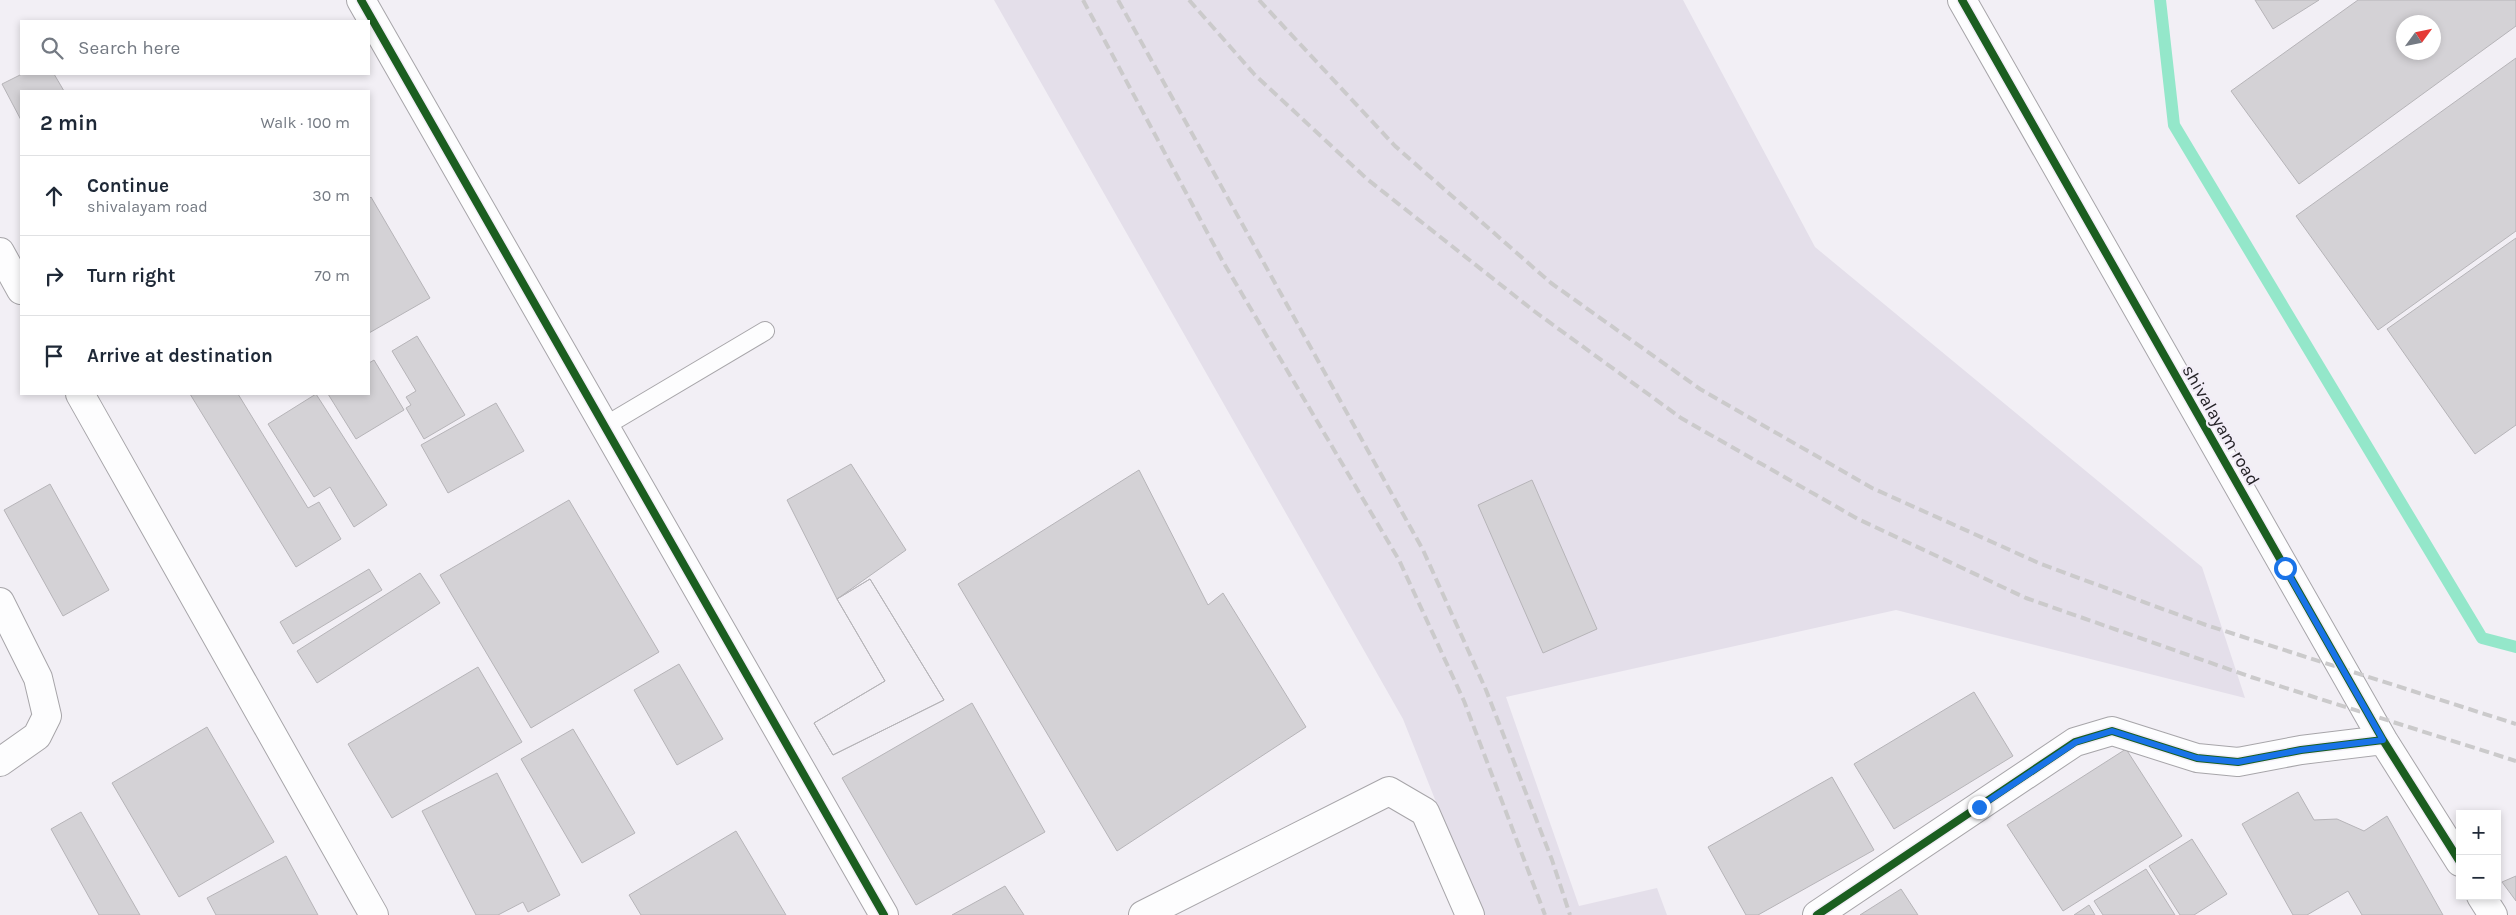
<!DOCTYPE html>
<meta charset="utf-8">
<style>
body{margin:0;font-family:Karla,sans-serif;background:#f6f6f7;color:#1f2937}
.controls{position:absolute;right:15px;bottom:15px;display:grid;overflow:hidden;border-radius:0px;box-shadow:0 2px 8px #0003}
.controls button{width:45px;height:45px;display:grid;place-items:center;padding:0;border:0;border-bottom:1px solid #e0e1e3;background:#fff;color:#1f2937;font:25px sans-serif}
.compass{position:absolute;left:2396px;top:15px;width:45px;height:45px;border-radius:50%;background:#fff;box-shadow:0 2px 8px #0003;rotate:57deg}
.stop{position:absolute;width:15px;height:15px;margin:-11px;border:4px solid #1a73e8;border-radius:50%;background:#fff}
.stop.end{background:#1a73e8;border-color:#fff;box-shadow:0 1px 5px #0008}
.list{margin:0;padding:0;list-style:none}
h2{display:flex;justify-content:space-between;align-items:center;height:65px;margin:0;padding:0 20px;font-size:21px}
h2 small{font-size:16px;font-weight:400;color:#747a83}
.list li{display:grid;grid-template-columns:32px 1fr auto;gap:15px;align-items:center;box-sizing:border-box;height:80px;padding:0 20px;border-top:1px solid #e0e1e3}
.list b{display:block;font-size:19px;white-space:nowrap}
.list p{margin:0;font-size:16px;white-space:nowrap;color:#747a83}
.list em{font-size:16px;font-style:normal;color:#747a83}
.icon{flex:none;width:28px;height:28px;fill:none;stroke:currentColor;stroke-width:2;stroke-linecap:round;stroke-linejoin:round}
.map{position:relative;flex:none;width:2516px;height:915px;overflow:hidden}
.search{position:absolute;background:#fff;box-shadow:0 2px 8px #0003;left:20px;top:20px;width:350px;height:55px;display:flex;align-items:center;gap:12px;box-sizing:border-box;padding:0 18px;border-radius:0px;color:#747a83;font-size:19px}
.panel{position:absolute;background:#fff;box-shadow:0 2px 8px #0003;left:20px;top:90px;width:350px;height:305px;border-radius:0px}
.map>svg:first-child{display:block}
</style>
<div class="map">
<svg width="2516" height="915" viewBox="0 0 2516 915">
<rect width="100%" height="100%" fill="#f2eff5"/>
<path fill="#e4dfea" d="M994 0H1683L1815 247 2202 567 2245 698 1896 610 1506 697 1579 906 1657 888 1667 915H1481L1403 719Z"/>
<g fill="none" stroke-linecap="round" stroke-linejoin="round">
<path stroke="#94e7ca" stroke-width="12" d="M2160 0 2174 125 2482 638 2516 647"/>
</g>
<path fill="#d4d2d6" stroke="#b6b4b8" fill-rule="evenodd" d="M2255 0H2319L2273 29Z
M2358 0H2516V26L2299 184 2231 91ZM2404 22H2434V52H2404Z
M2516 58V231L2378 330 2296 216Z
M22 74H54L64 91H21V120L2 84Z
M371 197 430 298 369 333V199Z
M2516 238V425L2475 454 2387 329Z
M417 336 465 415 424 439 406 408 411 405 406 397 416 391 392 351Z
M374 360 404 410 356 439 328 394H369V363Z
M190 394H238L308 508 319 502 341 539 296 567Z
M316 394 387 505 354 527 330 487 314 497 268 424Z
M496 403 524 451 448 493 421 445Z
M851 464 906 550 837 599 787 500Z
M1139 470 1208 605 1223 593 1306 727 1117 851 958 584Z
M1532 480 1597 629 1543 653 1478 505Z
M50 484 109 590 63 616 4 510Z
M569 500 659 652 531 728 440 575Z
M369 569 382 590 293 644 280 622Z
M420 573 440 603 317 683 297 651Z
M870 579 944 700 833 755 814 723 885 681 837 599Z
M870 579 944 700 833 755 814 723 885 681 837 599Z
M679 664 723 739 677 765 634 690Z
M478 667 522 742 392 818 348 744Z
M1974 692 2013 756 1894 829 1854 764Z
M972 703 1045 832 916 905 842 778Z
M207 727 274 842 179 897 112 783Z
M573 729 635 833 582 863 521 759Z
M2126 749 2182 836 2063 911 2007 825Z
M497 773 560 895 528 912 523 902 498 915H476L422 811Z
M1832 777 1874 850 1758 915H1746L1708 847Z
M2298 792 2314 820 2337 819 2364 831 2387 816 2443 915H2362L2348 891 2307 915H2293L2242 824Z
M81 812 140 915H99L51 829Z
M736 831 786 915H641L629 895Z
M2192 839 2227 894 2194 915H2180L2149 866Z
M286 856 318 915H216L207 898Z
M2146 869 2175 915H2103L2094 901Z
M2516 876V901L2502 882Z
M1005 886 1024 915H952Z
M1901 889 1918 915H1860Z
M2089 905 2095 915H2074Z"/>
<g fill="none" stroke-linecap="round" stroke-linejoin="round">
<g stroke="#a7a5a9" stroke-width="20">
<path id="service" d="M605 426 765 331"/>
</g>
<g stroke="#a7a5a9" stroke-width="30">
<path id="minor" d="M361 0 884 915
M1962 0 2383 740 2460 862
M0 252 21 290
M80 394 374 915
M0 602 38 678 47 716 37 736 0 762
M2481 896 2493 915
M1143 915 1389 791 1425 812 1470 915
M1817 915 2075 742 2112 731 2197 758 2238 762 2301 750 2383 740"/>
</g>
<use href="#service" stroke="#fdfdfe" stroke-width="18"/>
<use href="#minor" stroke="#fdfdfe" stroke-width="28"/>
<path stroke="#cbcacb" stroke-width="4" stroke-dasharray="10 5" stroke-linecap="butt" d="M1083 0 1222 260 1399 560 1464 701 1545 915
M1118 0 1423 550 1486 690 1552 860 1570 915
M1189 0 1255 75 1367 179 1534 311 1681 418 1858 519 2026 598 2251 677 2516 761
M1259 0 1395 146 1551 283 1700 389 1872 488 2041 564 2206 625 2516 724"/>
<g stroke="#f2edf7" stroke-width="11">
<path id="cycleway" d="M361 0 884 915
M1962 0 2383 740 2460 862
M1817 915 2075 742 2112 731 2197 758 2238 762 2301 750 2383 740"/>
</g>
<use href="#cycleway" stroke="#1b5e20" stroke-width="8"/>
</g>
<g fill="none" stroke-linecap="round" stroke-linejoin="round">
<path stroke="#1a73e8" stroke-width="6" d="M1979 807 2076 742 2112 731 2197 758 2238 762 2301 750 2383 740 2285 568"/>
</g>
<g text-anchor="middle" stroke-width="4.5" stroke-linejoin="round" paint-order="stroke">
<g font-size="18" fill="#252327" stroke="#f2edf7">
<text transform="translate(2221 425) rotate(60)" y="6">shivalayam road</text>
</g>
</g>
</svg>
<div class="controls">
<button>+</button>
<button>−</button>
</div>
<svg class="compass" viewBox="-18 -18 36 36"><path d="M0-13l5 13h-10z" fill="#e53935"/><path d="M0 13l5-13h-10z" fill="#747a83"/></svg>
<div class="stop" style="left:2285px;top:568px"></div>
<div class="stop end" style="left:1979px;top:807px"></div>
<div class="search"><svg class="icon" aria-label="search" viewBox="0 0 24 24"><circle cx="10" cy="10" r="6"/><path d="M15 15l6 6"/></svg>Search here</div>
<section class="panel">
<h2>2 min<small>Walk · 100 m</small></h2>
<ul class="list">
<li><svg class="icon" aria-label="ahead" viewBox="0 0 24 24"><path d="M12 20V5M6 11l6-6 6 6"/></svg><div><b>Continue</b><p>shivalayam road</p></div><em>30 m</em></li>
<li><svg class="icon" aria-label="right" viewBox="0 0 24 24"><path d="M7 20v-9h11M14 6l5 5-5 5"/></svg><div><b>Turn right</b></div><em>70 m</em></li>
<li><svg class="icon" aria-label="arrive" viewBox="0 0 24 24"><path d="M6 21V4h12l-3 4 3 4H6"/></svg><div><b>Arrive at destination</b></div></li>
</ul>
</section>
</div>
